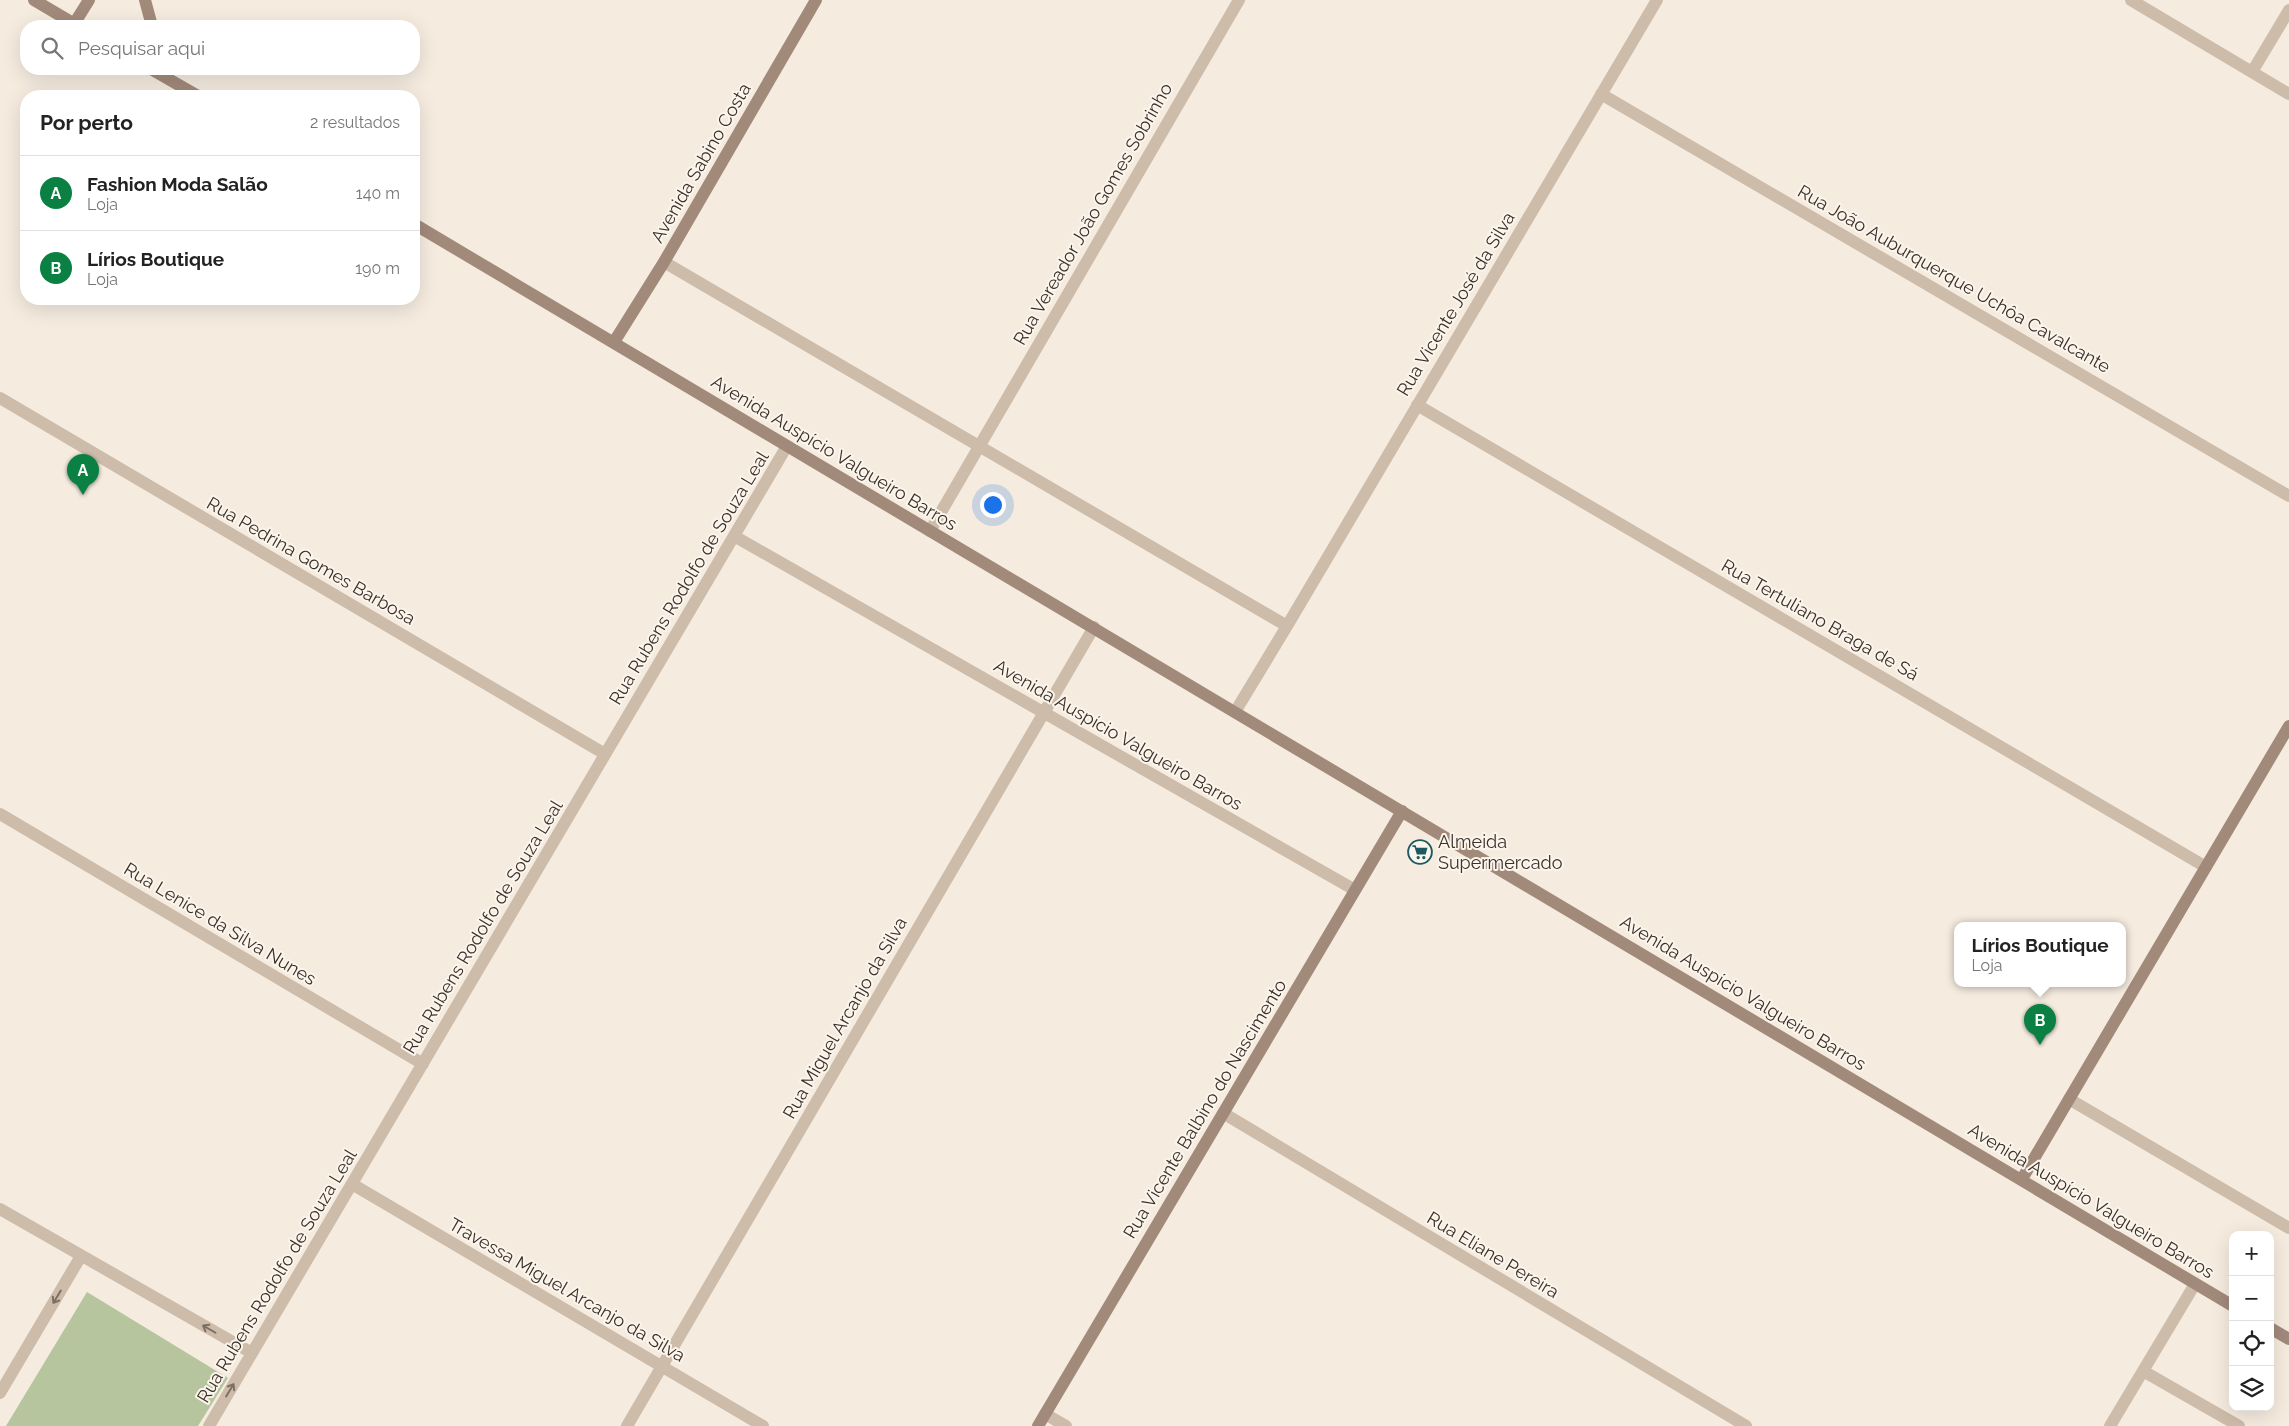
<!DOCTYPE html>
<html lang="pt">
<meta charset="utf-8">
<style>
body{margin:0;font-family:Raleway,sans-serif;background:#f6f6f6;color:#222}
.controls{position:absolute;right:15px;bottom:15px;display:grid;overflow:hidden;border-radius:10px;box-shadow:0 5px 20px #0002}
.controls button{width:45px;height:45px;display:grid;place-items:center;padding:0;border:0;border-bottom:1px solid #e0e0e0;background:#fff;color:#222;font:25px sans-serif}
.you{position:absolute;left:992px;top:504px;width:18px;height:18px;margin:-12px;border:4px solid #fff;border-radius:50%;background:#1a73e8;box-shadow:0 0 0 8px #1a73e833}
.badge{display:grid;place-items:center;width:32px;height:32px;border-radius:50%;background:#0b8043;color:#fff;font-size:16px;font-weight:700}
.pin{position:absolute;translate:-50% -41px;filter:drop-shadow(0 1px 2px #0008)}
.pin::after{content:'';position:absolute;top:26px;width:18px;height:15px;background:inherit;clip-path:polygon(0 0,100% 0,50% 100%)}
.popup{position:absolute;left:1954px;top:922px;width:172px;height:65px;box-sizing:border-box;display:grid;place-content:center;border-radius:10px;background:#fff;filter:drop-shadow(0 1px 4px #0005);font-size:16px;white-space:nowrap;color:#767676}
.popup b{font-size:19px;color:#222}
.popup::after{content:'';position:absolute;left:50%;top:100%;margin-left:-10px;border:10px solid transparent;border-top-color:#fff}
.list{margin:0;padding:0;list-style:none}
h2{display:flex;justify-content:space-between;align-items:center;height:65px;margin:0;padding:0 20px;font-size:21px}
h2 small{font-size:16px;font-weight:400;color:#767676}
.list li{display:grid;grid-template-columns:32px 1fr auto;gap:15px;align-items:center;box-sizing:border-box;height:75px;padding:0 20px;border-top:1px solid #e0e0e0}
.list b{display:block;font-size:19px;white-space:nowrap}
.list p{margin:0;font-size:16px;white-space:nowrap;color:#767676}
.list em{font-size:16px;font-style:normal;color:#767676}
.icon{flex:none;width:28px;height:28px;fill:none;stroke:currentColor;stroke-width:2;stroke-linecap:round;stroke-linejoin:round}
.map{position:relative;flex:none;width:2289px;height:1426px;overflow:hidden}
.search{position:absolute;background:#fff;box-shadow:0 5px 20px #0002;left:20px;top:20px;width:400px;height:55px;display:flex;align-items:center;gap:12px;box-sizing:border-box;padding:0 18px;border-radius:20px;color:#767676;font-size:19px}
.panel{position:absolute;background:#fff;box-shadow:0 5px 20px #0002;left:20px;top:90px;width:400px;height:215px;border-radius:20px}
.map>svg:first-child{display:block}
</style>
<div class="map">
<svg width="2289" height="1426" viewBox="0 0 2289 1426">
<rect width="100%" height="100%" fill="#f5ebdf"/>
<path fill="#b6c59e" d="M87 1292 228 1378 198 1426H6Z"/>
<g fill="none" stroke-linecap="round" stroke-linejoin="round">
<path stroke="#cebcaa" stroke-width="12" d="M2131 0 2289 94
M2252 72 2289 10
M1601 94 2289 496
M664 262 1287 626 1235 712
M0 398 605 754
M1417 405 2206 867
M930 531 1239 0
M734 536 1355 890
M1287 626 1657 0
M0 814 423 1064
M2069 1099 2289 1228
M1223 1113 1746 1426
M352 1184 763 1426
M0 1209 252 1353
M2143 1371 2239 1426
M0 1393 81 1256
M1045 1414 1066 1426
M209 1426 787 446
M627 1426 1094 627
M2110 1426 2195 1284"/>
<path stroke="#a28a7b" stroke-width="12" d="M34 0 78 26
M145 0 152 26
M74 24 89 0
M151 69 198 96
M414 224 2233 1306
M614 342 664 262 816 0
M2022 1179 2289 726
M2270 1328 2289 1339
M1038 1426 1402 811"/>
</g>
<defs><path id="oneway-shaft" d="M-6 0H5M1.5-3L5.5 0L1.5 3" fill="none" stroke-width="1.6" stroke-linecap="round" stroke-linejoin="round" transform="scale(1.25)"/></defs>
<g stroke="#7d6f64">
<use href="#oneway-shaft" transform="translate(57 1297) rotate(121)"/>
<use href="#oneway-shaft" transform="translate(209 1329) rotate(-150)"/>
<use href="#oneway-shaft" transform="translate(230 1390) rotate(-59)"/>
</g>
<defs>
<g id="supermarket-ring" transform="scale(1.25)"><circle r="9.5" fill="#fbf5ec" stroke="#1c5960" stroke-width="1.5"/><path d="M-6-5.5h2.5l.6 2H6L4.5 2H-2.5L-4.4-4H-6ZM-1.5 3.2a1.3 1.3 0 1 0 .1 0ZM3 3.2a1.3 1.3 0 1 0 .1 0Z" fill="#1c5960"/></g>
</defs>
<g fill-rule="evenodd">
<use href="#supermarket-ring" x="1420" y="852"/>
</g>
<g text-anchor="middle" stroke-width="4" stroke-linejoin="round" paint-order="stroke">
<g font-size="18" fill="#3b302a" stroke="#fbf5ec">
<text transform="translate(701 163) rotate(-60)" y="6">Avenida Sabino Costa</text>
<text transform="translate(1093 214) rotate(-60)" y="6">Rua Vereador João Gomes Sobrinho</text>
<text transform="translate(1954 279) rotate(30)" y="6">Rua João Auburquerque Uchôa Cavalcante</text>
<text transform="translate(1456 304) rotate(-59)" y="6">Rua Vicente José da Silva</text>
<text transform="translate(834 453) rotate(31)" y="6">Avenida Auspício Valgueiro Barros</text>
<text transform="translate(311 561) rotate(30)" y="6">Rua Pedrina Gomes Barbosa</text>
<text transform="translate(689 578) rotate(-59)" y="6">Rua Rubens Rodolfo de Souza Leal</text>
<text transform="translate(1820 620) rotate(30)" y="6">Rua Tertuliano Braga de Sá</text>
<text transform="translate(1118 735) rotate(30)" y="6">Avenida Auspício Valgueiro Barros</text>
<text transform="translate(220 924) rotate(31)" y="6">Rua Lenice da Silva Nunes</text>
<text transform="translate(483 927) rotate(-59)" y="6">Rua Rubens Rodolfo de Souza Leal</text>
<text transform="translate(1743 993) rotate(31)" y="6">Avenida Auspício Valgueiro Barros</text>
<text transform="translate(845 1018) rotate(-60)" y="6">Rua Miguel Arcanjo da Silva</text>
<text transform="translate(1205 1109) rotate(-59)" y="6">Rua Vicente Balbino do Nascimento</text>
<text transform="translate(2091 1201) rotate(31)" y="6">Avenida Auspício Valgueiro Barros</text>
<text transform="translate(1493 1255) rotate(31)" y="6">Rua Eliane Pereira</text>
<text transform="translate(277 1276) rotate(-59)" y="6">Rua Rubens Rodolfo de Souza Leal</text>
<text transform="translate(567 1290) rotate(30)" y="6">Travessa Miguel Arcanjo da Silva</text>
</g>
<g font-size="18" fill="#3b302a" stroke="#fbf5ec" text-anchor="start">
<text x="1438" y="848">Almeida<tspan x="1438" dy="21">Supermercado</tspan></text>
</g>
</g>
</svg>
<div class="controls">
<button>+</button>
<button>−</button>
<button><svg class="icon" aria-label="locate" viewBox="0 0 24 24"><circle cx="12" cy="12" r="6"/><path d="M12 2v4M12 18v4M2 12h4M18 12h4"/></svg></button>
<button><svg class="icon" aria-label="layers" viewBox="0 0 24 24"><path d="M12 4l9 5-9 5-9-5zM3 14l9 5 9-5"/></svg></button>
</div>
<div class="you"></div>
<div class="pin badge" style="left:83px;top:495px">A</div>
<div class="pin badge" style="left:2040px;top:1045px">B</div>
<div class="popup"><b>Lírios Boutique</b>Loja</div>
<div class="search"><svg class="icon" aria-label="search" viewBox="0 0 24 24"><circle cx="10" cy="10" r="6"/><path d="M15 15l6 6"/></svg>Pesquisar aqui</div>
<section class="panel">
<h2>Por perto<small>2 resultados</small></h2>
<ul class="list">
<li><span class="badge">A</span><div><b>Fashion Moda Salão</b><p>Loja</p></div><em>140 m</em></li>
<li><span class="badge">B</span><div><b>Lírios Boutique</b><p>Loja</p></div><em>190 m</em></li>
</ul>
</section>
</div>
